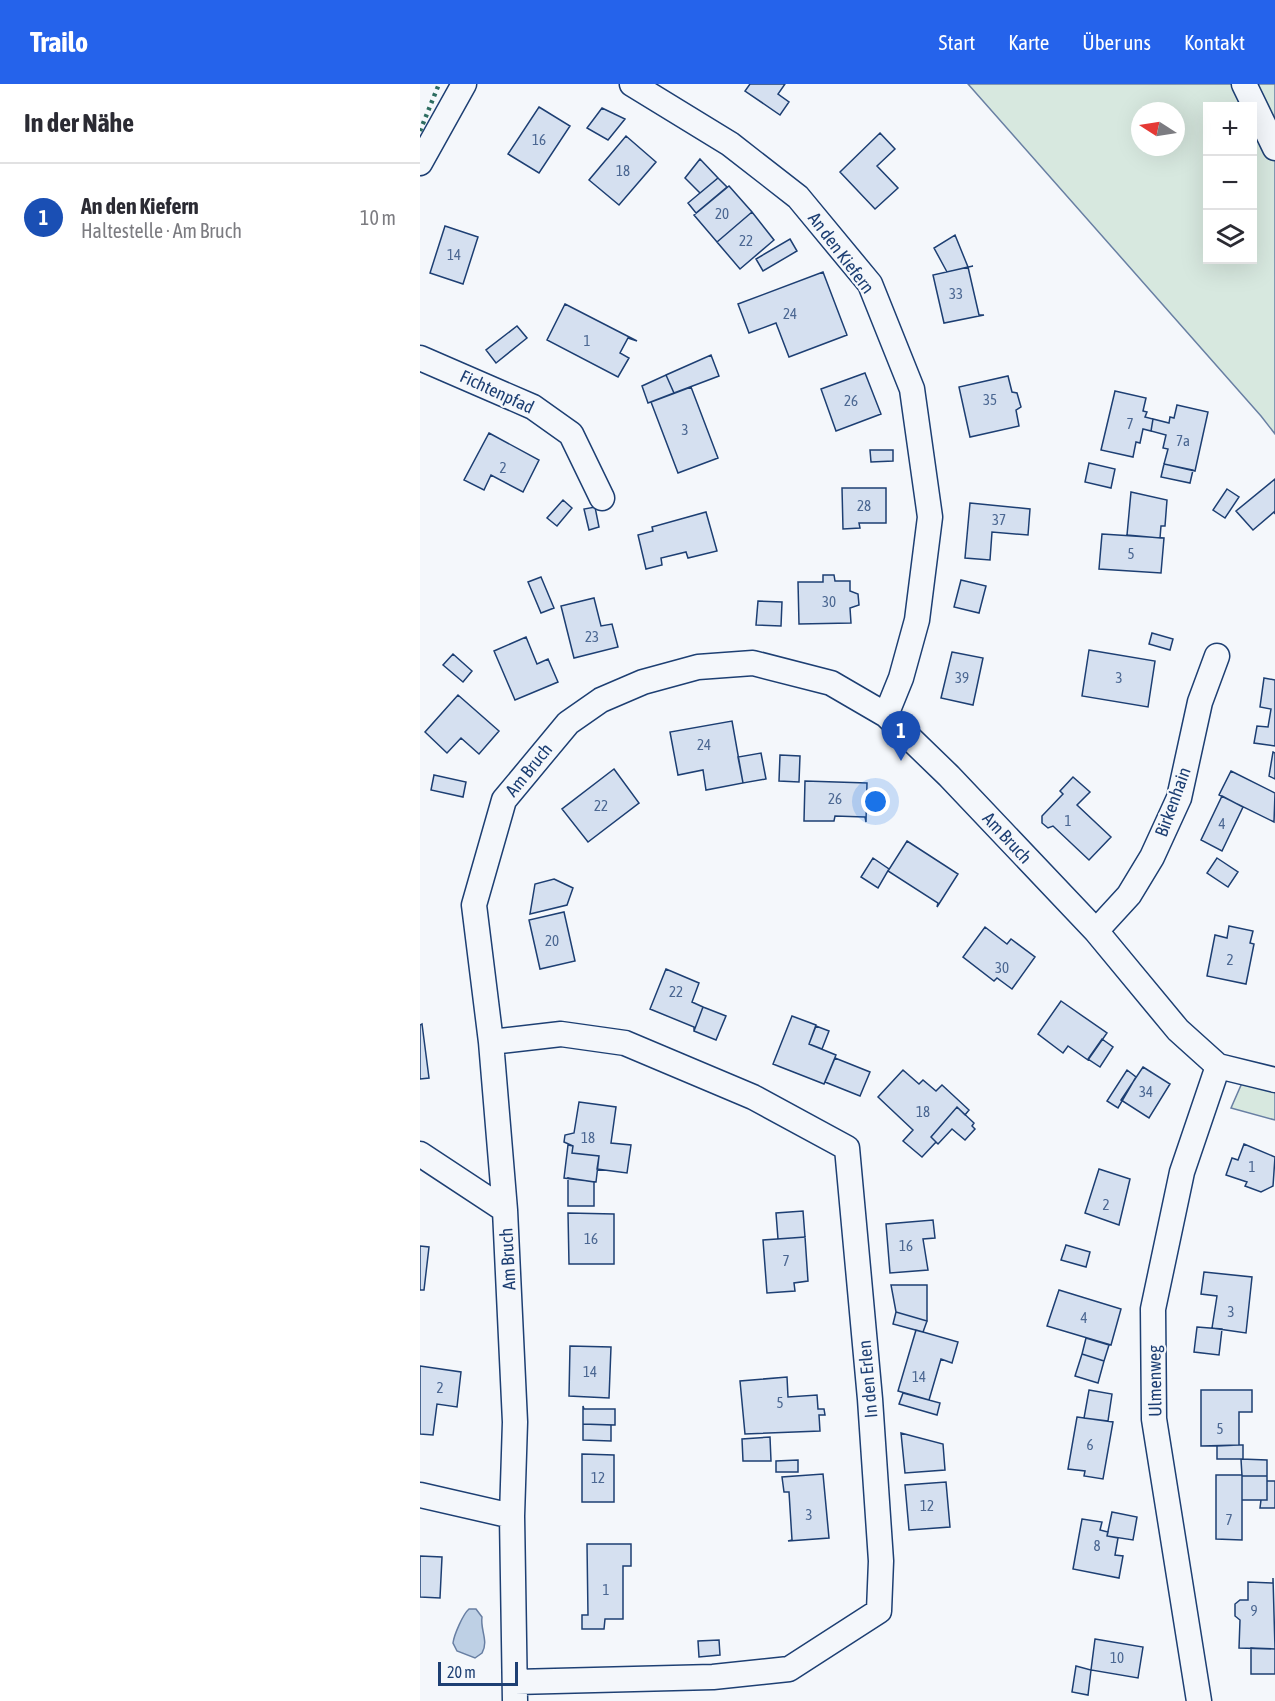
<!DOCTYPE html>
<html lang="de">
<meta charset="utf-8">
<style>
body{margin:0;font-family:"Asap Condensed",sans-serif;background:#f7f7f7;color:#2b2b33}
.controls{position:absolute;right:18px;top:18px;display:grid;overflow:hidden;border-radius:0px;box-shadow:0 6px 24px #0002}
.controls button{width:54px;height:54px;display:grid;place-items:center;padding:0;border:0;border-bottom:2px solid #e1e1e2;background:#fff;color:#2b2b33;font:30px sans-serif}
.compass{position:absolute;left:711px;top:18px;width:54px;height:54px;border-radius:50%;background:#fff;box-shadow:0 6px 24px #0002;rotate:282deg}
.scale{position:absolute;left:18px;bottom:15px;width:80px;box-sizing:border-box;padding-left:6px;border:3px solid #1d3f73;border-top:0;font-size:16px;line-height:21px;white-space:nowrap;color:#1d3f73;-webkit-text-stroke:4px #f4f7fb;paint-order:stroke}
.you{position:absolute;left:456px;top:718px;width:21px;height:21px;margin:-15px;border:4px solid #fff;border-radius:50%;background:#1a73e8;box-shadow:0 0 0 9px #1a73e833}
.badge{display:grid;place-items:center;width:39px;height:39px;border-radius:50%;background:#2563eb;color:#fff;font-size:20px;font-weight:700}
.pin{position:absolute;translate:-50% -50px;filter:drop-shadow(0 2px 3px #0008)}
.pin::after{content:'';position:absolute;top:32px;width:21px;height:18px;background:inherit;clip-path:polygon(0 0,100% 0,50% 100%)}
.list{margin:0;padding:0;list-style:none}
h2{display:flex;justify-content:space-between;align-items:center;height:78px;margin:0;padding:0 24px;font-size:26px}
h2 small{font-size:20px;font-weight:400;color:#7c7c81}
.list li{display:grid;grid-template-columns:39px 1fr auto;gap:18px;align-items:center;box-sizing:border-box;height:108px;padding:0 24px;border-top:2px solid #e1e1e2}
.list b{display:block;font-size:22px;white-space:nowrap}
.list p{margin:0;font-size:20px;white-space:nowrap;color:#7c7c81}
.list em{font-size:20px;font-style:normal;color:#7c7c81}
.icon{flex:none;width:33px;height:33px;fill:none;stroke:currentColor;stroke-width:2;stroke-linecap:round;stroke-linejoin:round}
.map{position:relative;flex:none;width:855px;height:1617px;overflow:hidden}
header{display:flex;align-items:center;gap:36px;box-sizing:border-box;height:84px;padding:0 30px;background:#2563eb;color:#fff}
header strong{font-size:28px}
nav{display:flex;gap:33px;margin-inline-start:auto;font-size:21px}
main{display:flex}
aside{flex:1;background:#fff}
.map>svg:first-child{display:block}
</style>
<header>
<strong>Trailo</strong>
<nav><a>Start</a><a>Karte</a><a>Über uns</a><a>Kontakt</a></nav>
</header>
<main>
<aside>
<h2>In der Nähe<small></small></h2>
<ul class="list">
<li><span class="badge" style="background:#1a4fb4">1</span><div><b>An den Kiefern</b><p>Haltestelle · Am Bruch</p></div><em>10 m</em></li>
</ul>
</aside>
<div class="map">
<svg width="855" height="1617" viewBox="0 0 855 1617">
<rect width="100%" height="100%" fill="#f4f7fb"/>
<path fill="#d7e8df" stroke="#687fa3" stroke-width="1.5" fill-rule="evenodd" d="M548 0H855V350L841 332ZM788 22H832V176H788ZM720 27H756V63H720Z
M822 999 855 1007V1036L811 1024Z"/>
<path fill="#bed0e5" stroke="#687fa3" stroke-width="1.5" d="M49 1525H56L62 1533C60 1546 69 1557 62 1569L55 1574 37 1567 33 1559C34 1551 43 1530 49 1525Z"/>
<path fill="#d5e0f0" stroke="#1d3f73" stroke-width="1.5" d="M330 0H365L358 10 369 18 360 31 325 7Z
M119 23 150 42 119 89 88 70Z
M182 24 205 35 188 56 167 44Z
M460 49 475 65 457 82 478 104 455 125 420 88Z
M206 52 236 78 199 121 169 96Z
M280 75 298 94 280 109 265 94Z
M298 94 307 103 276 129 268 119Z
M309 102 332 128 297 158 274 131Z
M332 128 354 156 320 185 297 158Z
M25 142 58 153 43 200 10 189Z
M535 151 548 183 527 188 514 164Z
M370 155 377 167 343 187 336 175Z
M553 182 548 183 559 231H564L524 239 513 191Z
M403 188 427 251 369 273 356 239 329 249 318 220Z
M145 220 217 257 208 254 200 269 209 274 198 293 127 256Z
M97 242 107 254 76 279 66 266Z
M291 271 299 292 254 309 246 291Z
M445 289 461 330 416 347 401 305Z
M246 291 254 309 228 319 222 302Z
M588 292 592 308 597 309 601 323 596 326 599 342 550 353 539 303Z
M271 303 298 374 258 389 231 318Z
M695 307 726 314 723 327 727 328 725 333 733 335 731 347 723 345 720 359 716 358 713 373 681 366Z
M757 321 788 328 775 387 744 380 748 365 743 364 746 351 731 347 733 335 749 339 750 333 754 334Z
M69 349 119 376 103 408 71 391 64 406 44 396Z
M450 366H473V377L451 378Z
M669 379 695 385 691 404 665 398Z
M744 380 773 386 770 399 741 393Z
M855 395V430L854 428 833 446 816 427Z
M422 404H466V439H439L440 444 423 445Z
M807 405 819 413 805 434 793 426Z
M711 408 747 416 745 442H741L740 454 707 451Z
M143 416 152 424 137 442 127 434Z
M550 419 610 425 608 451 572 448 570 476 545 474Z
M175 423 179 443 169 446 164 425Z
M286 428 297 467 268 474 266 468 241 474 242 481 226 485 218 451 233 447 232 443Z
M682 450 744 454 741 489 679 485Z
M403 491H414L415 497H430V507L438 510 439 521 430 524 431 539 379 540 378 498H403Z
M121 493 134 524 121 529 108 498Z
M541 496 566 502 559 529 534 523Z
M174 514 181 542 192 540 198 563 154 574 141 522Z
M338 517 362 518 361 542 336 541Z
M732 549 753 555 750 566 729 560Z
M106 553 117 580 128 575 138 598 95 616 74 567Z
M669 566 735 577 728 623 662 612Z
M532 568 563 574 553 621 521 614Z
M33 570 52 587 43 598 23 581Z
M844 594 855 596V662L834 659 837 642 848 643 851 625 840 623Z
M38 611 79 647 59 670 41 654 27 669 5 648Z
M312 637 323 699 286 706 283 686 258 691 250 648Z
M853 668 855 669V695L849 692Z
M341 669 346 695 323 699 318 673Z
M360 671 380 672 379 698 359 697Z
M194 685 219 719 168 758 142 725Z
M811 687 855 709 854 738 799 711Z
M14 691 46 698 43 713 11 706Z
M653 693 670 708 657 721 691 753 669 776 633 742 628 744 622 739V732L643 710 640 707Z
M385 697 447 699 446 738 445 733 415 732 414 737H384Z
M802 712 823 723 802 767 781 756Z
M487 757 538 790 517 823 518 819 468 787Z
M453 774 469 785 458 804 441 793Z
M797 774 818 788 808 803 787 789Z
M134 795 153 804 147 821 110 830 115 800Z
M144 828 155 877 120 885 109 836Z
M809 842 833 847 830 859 834 860 826 900 787 892 795 851 807 854Z
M565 843 587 860 591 855 615 873 592 905 577 894 574 897 543 873Z
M246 885 279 899 272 918 283 923 274 947V943L230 925Z
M641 917 687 949 668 976 648 962 643 969 618 950Z
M283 923 306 932 296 956 274 947Z
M372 932 396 941 389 960 416 971 404 1000 353 980Z
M2 940 9 994 0 995V941Z
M396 942 409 947 402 965 389 960Z
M682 955 693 963 680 983 668 975Z
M415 974 450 988 440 1012 405 998Z
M723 983 750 1000 729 1034 701 1016Z
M483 986 499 1000 503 996 516 1007 522 1001 549 1026 545 1031 537 1023 511 1053 516 1058 502 1073 483 1057 493 1046 458 1013Z
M707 986 716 993 698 1024 687 1017Z
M159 1018 196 1023 191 1059 211 1061 207 1089 177 1085 179 1072 152 1069 153 1062 144 1058 145 1051 154 1049Z
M537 1023 554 1039 552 1042 555 1045 545 1056 532 1045 518 1060 511 1053Z
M824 1060 855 1073 853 1102 841 1108 825 1102 827 1098 806 1091 812 1074 818 1076Z
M148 1061 153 1062 152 1069 179 1072 176 1098 144 1094Z
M679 1085 710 1095 699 1141 665 1129Z
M148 1094 174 1098V1122H148Z
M383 1127 385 1153 358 1155 356 1129Z
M148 1129 194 1130V1180H149Z
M513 1136 515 1154 503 1155 508 1186 470 1189 466 1140Z
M385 1153 388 1197 374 1199 375 1207 347 1209 343 1156Z
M646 1161 670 1168 666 1183 641 1176Z
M0 1162 9 1163 4 1206H0Z
M784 1188 832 1193 826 1249 792 1244 797 1212 781 1210Z
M471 1201H507V1237L476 1228Z
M639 1206 701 1225 691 1261 627 1242Z
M476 1228 507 1237 503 1248 473 1240Z
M777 1243 802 1245 799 1271 774 1268Z
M496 1246 538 1258 532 1279 521 1275 509 1316 478 1307Z
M666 1254 689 1261 684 1277 662 1270Z
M150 1262 191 1263 189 1314 149 1312Z
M662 1270 684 1277 678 1299 655 1292Z
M0 1282 41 1288 37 1323 17 1320 13 1351 0 1350Z
M367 1293 368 1313 397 1311 398 1325H404L405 1331H399L400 1347 325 1350 320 1297Z
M669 1306 692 1310 688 1337 664 1334Z
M781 1306H832V1328H819V1361L781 1362Z
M483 1309 520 1319 517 1331 479 1320Z
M163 1322 164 1325H195V1341L163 1340Z
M657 1333 693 1338 683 1395 664 1392 665 1387 648 1385Z
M163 1340 191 1341V1357L163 1356Z
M481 1349 523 1360 525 1386 485 1389Z
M350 1353 351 1377H323L322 1355Z
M819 1361H823V1375H797V1362Z
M162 1370 194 1371V1418H162Z
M821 1375 847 1376V1392H822Z
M378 1376V1388H356V1377Z
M403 1390 409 1454 368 1457 372 1456 369 1408H364L362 1393Z
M796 1391H822V1456L796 1455Z
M822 1392H847V1416H822Z
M847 1397H855V1424H840L841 1416H847Z
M526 1398 530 1443 489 1446 485 1401Z
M692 1428 717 1433 713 1456 687 1452Z
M662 1435 682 1438 680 1446 688 1448 687 1452 698 1454 695 1471 703 1472 699 1494 653 1485Z
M167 1460H211V1482H203V1535H185L184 1545H162V1531H168Z
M0 1472 22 1473 20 1514 0 1513Z
M853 1494 855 1565 819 1564 820 1536 815 1532V1520L820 1516H828V1498L853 1499Z
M675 1555 723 1563 718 1594 671 1586Z
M299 1556 300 1571 279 1573 278 1557Z
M831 1564 855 1565V1590H831Z
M656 1582 671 1586 668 1611 652 1608Z"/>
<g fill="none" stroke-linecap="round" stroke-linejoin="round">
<g stroke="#1d3f73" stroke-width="27">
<path id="street" d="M212 0 310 60 378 113 450 200 492 305 510 433 497 536 481 594 466 631
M824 0 855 64
M0 79 44 0
M0 274 113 323 151 350 182 414
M676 847 709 811 732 773 759 714 780 618 797 572
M71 958 141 950 205 959 333 1013 427 1064 450 1315 461 1477 459 1527 369 1585 293 1593 95 1598
M0 1070 85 1126
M0 1411 92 1432
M95 1617 92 1432 95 1338 85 1126 71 958 54 821 84 716 148 639 181 616 223 598 278 583 333 579 411 599 466 631 529 692 676 847 758 946 798 982 855 996
M779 1617 734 1335 733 1225 762 1088 798 982"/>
</g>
<use href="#street" stroke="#f4f7fb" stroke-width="24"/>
<path stroke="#2c6c60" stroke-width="4.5" stroke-dasharray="3 4.5" stroke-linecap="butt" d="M0 47 19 0"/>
</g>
<g text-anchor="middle" stroke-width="4.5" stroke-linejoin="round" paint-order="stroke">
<g font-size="15" fill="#4b6792">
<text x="119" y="61">16</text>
<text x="203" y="92">18</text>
<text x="302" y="135">20</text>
<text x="326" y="162">22</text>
<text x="34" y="176">14</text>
<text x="536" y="215">33</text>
<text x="370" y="235">24</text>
<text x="167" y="262">1</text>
<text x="570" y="321">35</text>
<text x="431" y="322">26</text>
<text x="710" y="345">7</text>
<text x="265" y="351">3</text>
<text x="763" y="362">7a</text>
<text x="83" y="389">2</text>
<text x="444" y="427">28</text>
<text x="579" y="441">37</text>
<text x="711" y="475">5</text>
<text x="409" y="523">30</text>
<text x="172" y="558">23</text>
<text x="542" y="599">39</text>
<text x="699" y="599">3</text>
<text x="284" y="666">24</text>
<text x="415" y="720">26</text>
<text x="181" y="727">22</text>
<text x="648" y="742">1</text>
<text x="802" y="745">4</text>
<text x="132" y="862">20</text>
<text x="810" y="881">2</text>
<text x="582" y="889">30</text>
<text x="256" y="913">22</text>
<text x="726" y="1013">34</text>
<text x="503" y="1033">18</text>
<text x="168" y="1059">18</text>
<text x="832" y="1088">1</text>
<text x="686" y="1126">2</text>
<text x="171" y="1160">16</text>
<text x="486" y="1167">16</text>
<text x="366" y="1182">7</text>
<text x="811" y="1233">3</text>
<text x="664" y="1239">4</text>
<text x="170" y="1293">14</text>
<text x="499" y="1298">14</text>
<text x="20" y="1309">2</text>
<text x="360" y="1324">5</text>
<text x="800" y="1350">5</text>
<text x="670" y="1366">6</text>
<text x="178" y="1399">12</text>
<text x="507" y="1427">12</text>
<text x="389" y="1436">3</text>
<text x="809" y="1441">7</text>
<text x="677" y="1467">8</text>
<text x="186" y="1511">1</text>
<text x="834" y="1532">9</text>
<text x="697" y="1579">10</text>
</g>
<g font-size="18" fill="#1d3f73" stroke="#f4f7fb">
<text transform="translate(421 169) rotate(53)" y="6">An den Kiefern</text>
<text transform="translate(77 308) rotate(25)" y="6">Fichtenpfad</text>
<text transform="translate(109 686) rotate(-51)" y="6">Am Bruch</text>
<text transform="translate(753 718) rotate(-70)" y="6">Birkenhain</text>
<text transform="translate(587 754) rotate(47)" y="6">Am Bruch</text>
<text transform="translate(88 1175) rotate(-93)" y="6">Am Bruch</text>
<text transform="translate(448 1295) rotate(-95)" y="6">In den Erlen</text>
<text transform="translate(735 1297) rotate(-91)" y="6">Ulmenweg</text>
</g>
</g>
</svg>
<div class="controls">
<button>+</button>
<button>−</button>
<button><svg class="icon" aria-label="layers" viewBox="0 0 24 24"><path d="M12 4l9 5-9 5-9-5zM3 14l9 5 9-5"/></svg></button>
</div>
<svg class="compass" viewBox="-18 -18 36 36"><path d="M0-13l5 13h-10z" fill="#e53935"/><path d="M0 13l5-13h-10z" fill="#7c7c81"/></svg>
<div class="scale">20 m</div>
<div class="you"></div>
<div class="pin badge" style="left:481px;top:677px;background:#1a4fb4">1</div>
</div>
</main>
